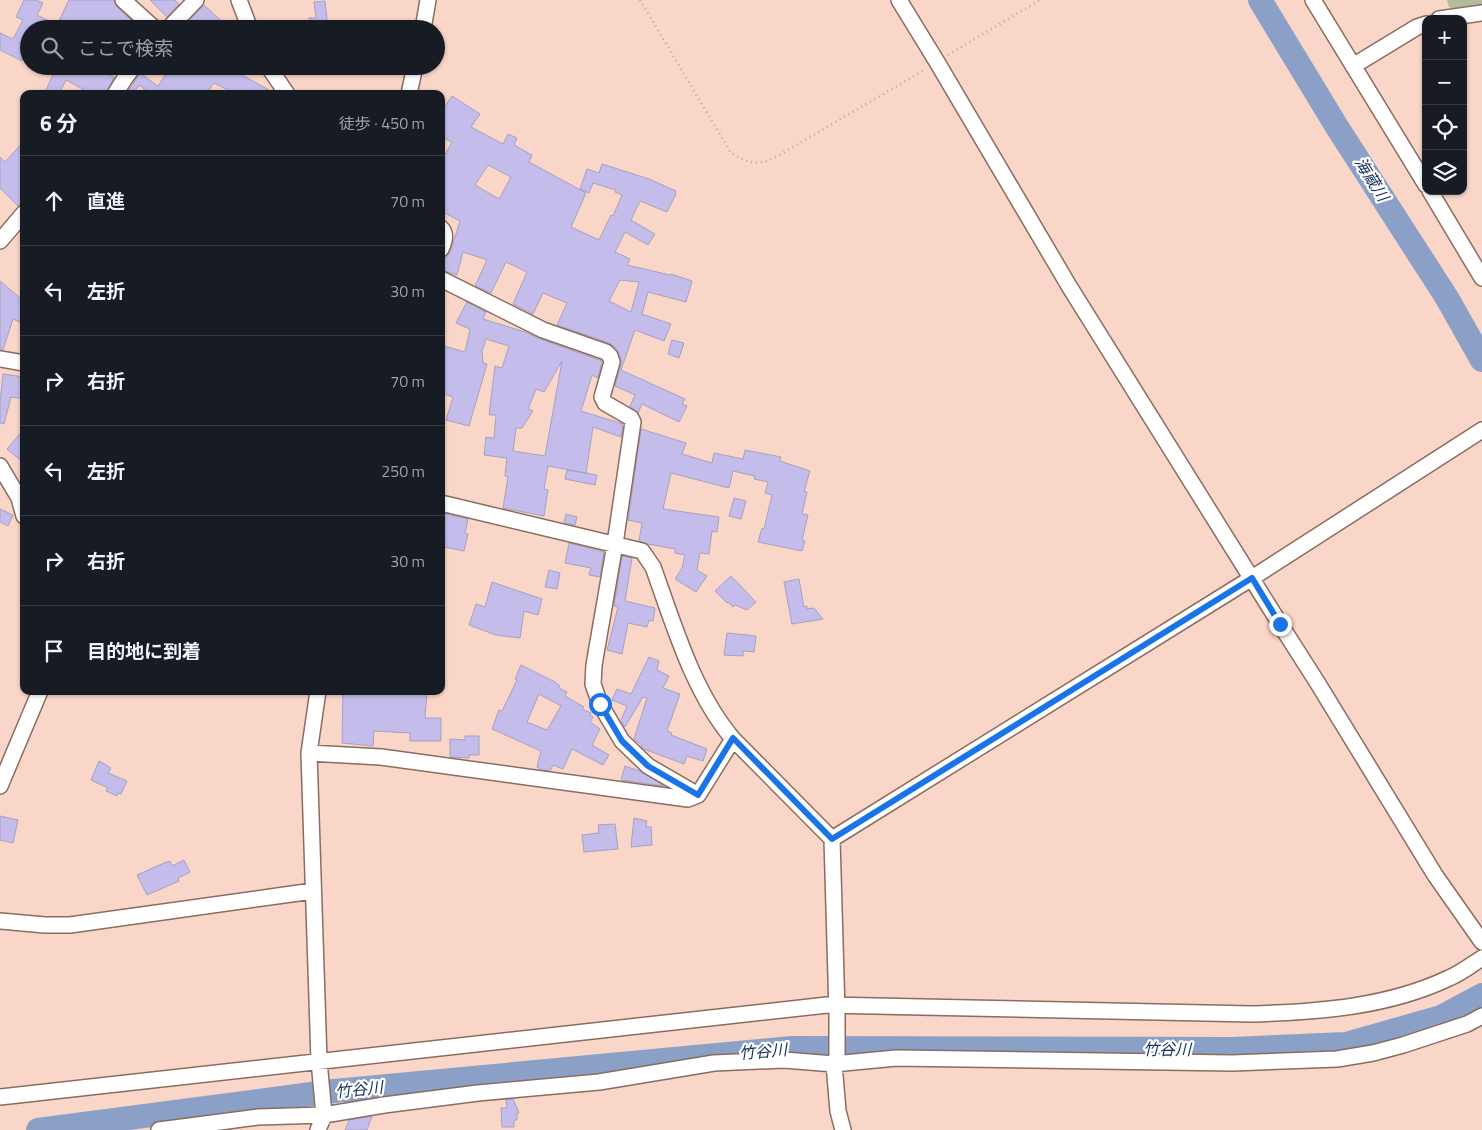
<!DOCTYPE html>
<html lang="ja">
<meta charset="utf-8">
<style>
body{margin:0;font-family:"Titillium Web","Noto Sans JP",sans-serif;background:#20242c;color:#f1f3f6}
.controls{position:absolute;right:15px;top:15px;display:grid;overflow:hidden;border-radius:10px;box-shadow:0 1px 4px #0004}
.controls button{width:45px;height:45px;display:grid;place-items:center;padding:0;border:0;border-bottom:1px solid #363941;background:#171b24;color:#f1f3f6;font:25px sans-serif}
.stop{position:absolute;width:15px;height:15px;margin:-11px;border:4px solid #1a73e8;border-radius:50%;background:#fff}
.stop.end{background:#1a73e8;border-color:#fff;box-shadow:0 1px 5px #0008}
.list{margin:0;padding:0;list-style:none}
h2{display:flex;justify-content:space-between;align-items:center;height:65px;margin:0;padding:0 20px;font-size:21px}
h2 small{font-size:16px;font-weight:400;color:#9ea1a6}
.list li{display:grid;grid-template-columns:32px 1fr auto;gap:15px;align-items:center;box-sizing:border-box;height:90px;padding:0 20px;border-top:1px solid #363941}
.list b{display:block;font-size:19px;white-space:nowrap}
.list em{font-size:16px;font-style:normal;color:#9ea1a6}
.icon{flex:none;width:28px;height:28px;fill:none;stroke:currentColor;stroke-width:2;stroke-linecap:round;stroke-linejoin:round}
.map{position:relative;flex:none;width:1482px;height:1130px;overflow:hidden}
.search{position:absolute;background:#171b24;box-shadow:0 1px 4px #0004;left:20px;top:20px;width:425px;height:55px;display:flex;align-items:center;gap:12px;box-sizing:border-box;padding:0 18px;border-radius:28px;color:#9ea1a6;font-size:19px}
.panel{position:absolute;background:#171b24;box-shadow:0 1px 4px #0004;left:20px;top:90px;width:425px;height:605px;border-radius:10px}
.map>svg:first-child{display:block}
</style>
<div class="map">
<svg width="1482" height="1130" viewBox="0 0 1482 1130">
<rect width="100%" height="100%" fill="#f9d6c8"/>
<path fill="#b3bb9b" d="M1447 0H1482V12L1468 17 1449 7Z"/>
<g fill="none" stroke-linecap="round" stroke-linejoin="round">
<path stroke="#8aa0c7" stroke-width="24" d="M1260 0 1337 127 1447 298 1482 360
M38 1130 334 1091 792 1048 1232 1049 1346 1044 1441 1017 1482 995"/>
</g>
<path fill="#c4bdeb" stroke="#a5a1bf" fill-rule="evenodd" d="M24 0H36L43 3 37 15 49 21 46 29H29V57L25 55 22 61 0 50V33L13 39 23 20 16 17Z
M69 0H114L117 7 141 29H55Z
M150 0H175L179 4 167 17Z
M325 1 328 29H310L309 18H316L314 2Z
M204 5 230 29H181Z
M57 66H95L114 77 106 94H92L66 80 59 94H44Z
M171 66H226L276 94H236L214 83 206 94H151L139 85 133 94 127 93 140 73 158 86Z
M452 96 480 114 471 127 503 144 508 134 517 138 514 145 532 155 529 162 586 193 571 227 599 240 611 215 613 216 622 195 615 192 616 190 593 183 589 193 580 189 587 169 599 173 602 164 649 179 676 191 675 193 676 194 667 212 640 201 631 220 655 234 648 245 625 232 615 252 630 259 627 265 670 275 671 274 692 281 686 302 648 292 642 314 671 324 664 341 635 330 621 370 685 399 682 404 687 406 679 422 642 404 638 413 630 406 635 395 615 386 621 364V359L617 349 609 343 557 325 567 303 543 293 533 314 513 304 527 272 506 262 491 293 475 286 487 260 463 252 457 275 441 270 443 258 450 253 460 221 441 211V162L452 142 441 137V112ZM488 165 511 177 499 199 475 185ZM620 280 639 282 631 312 609 301Z
M24 141V204L18 206 0 188V157L5 162Z
M0 281 24 301V324L13 319 3 350H0Z
M467 302 486 312 483 319 525 332 540 339 602 361 598 378 592 375 581 411 623 424 621 437 593 427 586 473 548 466 544 489 548 490 544 516 503 508 508 477 505 476 507 458 484 455 486 437 494 438 496 415H489L495 366 502 368 509 346 486 339 482 351 483 363 487 364 469 426 446 420 453 397 441 393V352L444 346 465 352 470 329 456 323ZM562 361 545 456 513 451 516 428H522L533 411 528 409 536 389 544 392Z
M672 340 684 343 679 358 668 354Z
M3 374 24 377V399L11 397 4 424 0 423V402Z
M24 429V463L7 449Z
M641 429 686 443 682 454 712 463 714 453 743 459 745 450 781 457 780 461 810 471 804 491 807 492 802 514 808 515 802 540 805 541 802 551 758 542 762 528 764 529 772 495 765 493 768 482 754 479 755 476 733 471 729 488 671 473 663 509 719 517 717 532 712 531 709 554 700 553 697 570 707 576 696 592 675 579 682 568 685 555 675 553V549L648 544 639 541 642 523 628 520Z
M567 470 597 475 595 485 565 479Z
M734 498 746 501 741 519 729 516Z
M0 509 13 515 8 526 0 522Z
M441 513 468 519 465 533 468 534 464 551 444 547 445 538 441 537Z
M566 514 577 517 575 525 564 523Z
M569 543 604 552 600 577 589 575 591 568 565 563Z
M622 556 632 558 625 601 655 608 653 621 649 620 647 627 628 623 622 654 607 650 618 607 614 606Z
M549 570 560 573 557 589 545 587Z
M731 576 756 602 747 610 735 605 733 607 728 602 727 603 715 591Z
M799 579 804 607 807 606V609L814 608 823 619 792 624 784 582Z
M492 582 542 599 538 615 524 611 520 638 496 635 469 625 476 604 485 607Z
M727 633 756 636 754 652 743 651V656L724 655Z
M649 657 659 661 657 670 669 676 663 688 680 694 667 731 672 733 671 735 707 749 703 761 687 756 684 764 644 749 641 747 642 745 634 739 647 698 643 697 625 727 621 720 627 706 612 700 617 689 631 694Z
M521 665 555 682 560 686 559 688 567 692 565 696 584 707 582 709 591 713 590 715 593 717 590 722 600 729 592 745 609 755 603 765 572 749 563 769 553 765 550 771 542 770 537 767 541 751 492 729 499 710 502 711 517 680 515 679ZM539 694 561 706 547 730 527 722Z
M343 691H427L425 718H441V741H410V733L374 731 373 746 342 743Z
M465 736H479V755H469V758L450 757V739L465 740Z
M99 761 111 768 108 773 127 781 121 794 118 793 117 796 106 791 108 788 91 780Z
M625 766 640 771 664 786 621 780Z
M0 816 18 820 13 843 0 840Z
M634 818 647 821 646 827H651L652 845 631 847Z
M615 824 618 849 584 852 582 835 599 833 598 825Z
M184 860 190 872 178 878 179 881 147 895 137 875 164 863 170 861 172 866Z
M513 1099 519 1113H517V1120H514V1127H502L501 1108H507L506 1100Z
M372 1116 367 1130H345L349 1120Z"/>
<g fill="none" stroke-linecap="round" stroke-linejoin="round">
<g stroke="#8b6c60" stroke-width="18">
<path id="minor" d="M123 0 155 29
M239 0 250 29
M899 0 937 62 1069 286 1280 624 1317 682 1435 875 1482 942
M1313 0 1426 185
M1439 19 1482 13
M168 29 196 0
M423 29 428 0
M268 66 287 94
M1353 66 1417 27 1426 24
M115 94 125 78 134 66
M409 94 415 66
M1430 191 1482 278
M441 228C447 234 444 242 441 249
M0 241 24 213
M441 279 543 330 606 352 610 356 612 362 602 397 605 403 631 418 633 422 615 544 594 665 593 684 600 704 622 741 648 766 698 795
M0 359 24 363
M0 466 19 498 24 516
M441 503 642 551 653 567C674 625 693 692 733 739L832 839 837 1012V1056L834 1064 838 1111 843 1130
M318 691 309 753 319 1061 324 1115 318 1130
M309 753 381 757 688 799 698 795 733 739
M0 786 40 691
M832 839 1252 578 1482 430
M0 921 45 925H70L313 891
M0 1097 827 1005 1252 1014C1319 1012 1388 1007 1449 978 1461 973 1471 965 1482 958
M159 1130 258 1117 324 1115 384 1105 478 1093 599 1082 714 1063 784 1060 834 1064 896 1058 1232 1063 1337 1059 1373 1053 1403 1045 1467 1024 1482 1016"/>
</g>
<path stroke="#c1a499" stroke-width="2.5" stroke-dasharray="1 4" stroke-linecap="butt" d="M640 0 731 153C749 163 755 166 774 158L926 69
M948 55 1040 0"/>
<use href="#minor" stroke="#fff" stroke-width="15"/>
</g>
<g fill="none" stroke-linecap="round" stroke-linejoin="round">
<path stroke="#1a73e8" stroke-width="6" d="M600 704 622 741 648 766 698 795 733 738 832 839 1252 578 1280 624"/>
</g>
<g text-anchor="middle" stroke-width="4.5" stroke-linejoin="round" paint-order="stroke">
<g font-size="16" font-style="italic" fill="#152e5f" stroke="#fff">
<text transform="translate(1372 179) rotate(58)" y="6">海蔵川</text>
<text x="1167" y="1055">竹谷川</text>
<text transform="translate(763 1051) rotate(-5)" y="6">竹谷川</text>
<text transform="translate(359 1089) rotate(-6)" y="6">竹谷川</text>
</g>
</g>
</svg>
<div class="controls">
<button>+</button>
<button>−</button>
<button><svg class="icon" aria-label="locate" viewBox="0 0 24 24"><circle cx="12" cy="12" r="6"/><path d="M12 2v4M12 18v4M2 12h4M18 12h4"/></svg></button>
<button><svg class="icon" aria-label="layers" viewBox="0 0 24 24"><path d="M12 4l9 5-9 5-9-5zM3 14l9 5 9-5"/></svg></button>
</div>
<div class="stop" style="left:600px;top:704px"></div>
<div class="stop end" style="left:1280px;top:624px"></div>
<div class="search"><svg class="icon" aria-label="search" viewBox="0 0 24 24"><circle cx="10" cy="10" r="6"/><path d="M15 15l6 6"/></svg>ここで検索</div>
<section class="panel">
<h2>6 分<small>徒歩 · 450 m</small></h2>
<ul class="list">
<li><svg class="icon" aria-label="ahead" viewBox="0 0 24 24"><path d="M12 20V5M6 11l6-6 6 6"/></svg><div><b>直進</b></div><em>70 m</em></li>
<li><svg class="icon" aria-label="left" viewBox="0 0 24 24"><path d="M17 20v-9H6M10 6l-5 5 5 5"/></svg><div><b>左折</b></div><em>30 m</em></li>
<li><svg class="icon" aria-label="right" viewBox="0 0 24 24"><path d="M7 20v-9h11M14 6l5 5-5 5"/></svg><div><b>右折</b></div><em>70 m</em></li>
<li><svg class="icon" aria-label="left" viewBox="0 0 24 24"><path d="M17 20v-9H6M10 6l-5 5 5 5"/></svg><div><b>左折</b></div><em>250 m</em></li>
<li><svg class="icon" aria-label="right" viewBox="0 0 24 24"><path d="M7 20v-9h11M14 6l5 5-5 5"/></svg><div><b>右折</b></div><em>30 m</em></li>
<li><svg class="icon" aria-label="arrive" viewBox="0 0 24 24"><path d="M6 21V4h12l-3 4 3 4H6"/></svg><div><b>目的地に到着</b></div></li>
</ul>
</section>
</div>
